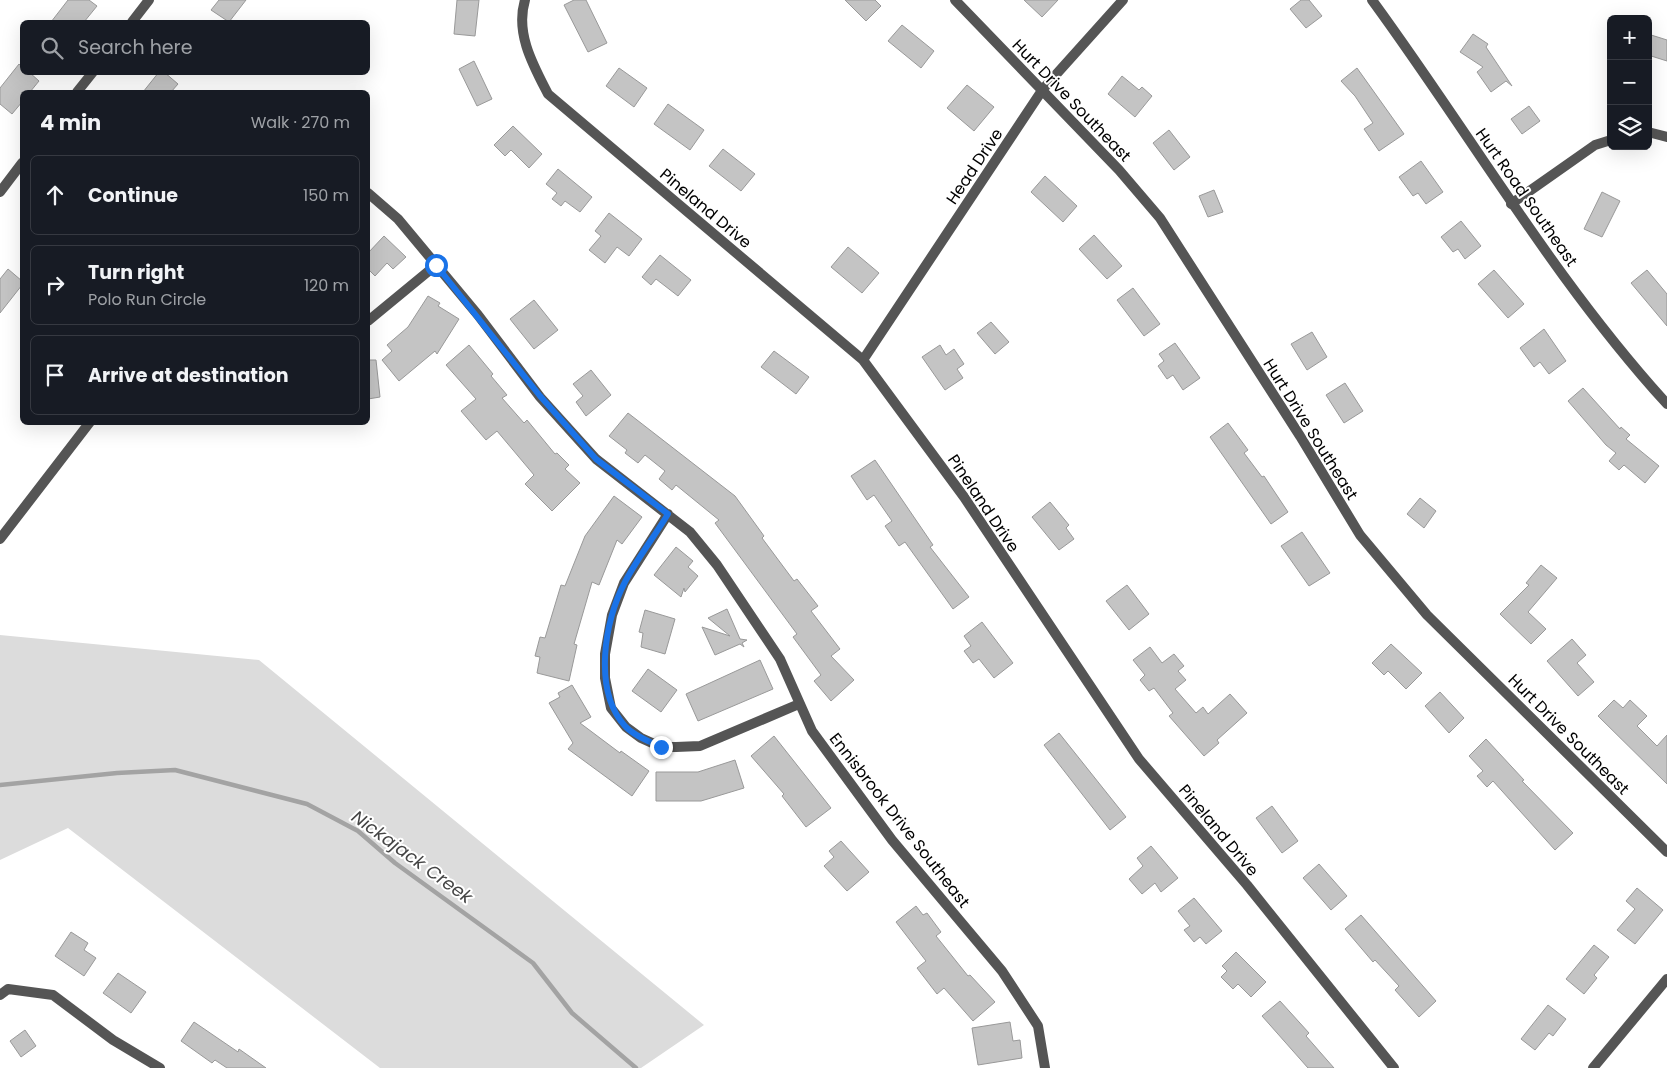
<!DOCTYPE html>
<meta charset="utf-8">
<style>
body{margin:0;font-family:Poppins,sans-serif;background:#20242c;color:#f1f3f6}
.controls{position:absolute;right:15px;top:15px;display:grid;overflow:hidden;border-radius:8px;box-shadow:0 5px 20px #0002}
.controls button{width:45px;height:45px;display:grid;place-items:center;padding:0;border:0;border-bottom:1px solid #363941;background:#171b24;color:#f1f3f6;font:25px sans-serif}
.stop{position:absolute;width:15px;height:15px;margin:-11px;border:4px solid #1a73e8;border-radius:50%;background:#fff}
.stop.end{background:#1a73e8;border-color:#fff;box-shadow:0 1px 5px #0008}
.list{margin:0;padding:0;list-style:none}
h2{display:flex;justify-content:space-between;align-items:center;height:65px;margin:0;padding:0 20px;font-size:21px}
h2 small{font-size:16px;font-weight:400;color:#9ea1a6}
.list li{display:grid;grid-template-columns:32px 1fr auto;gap:15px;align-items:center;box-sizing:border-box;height:80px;margin:0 10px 10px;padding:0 10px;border:1px solid #363941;border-radius:8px}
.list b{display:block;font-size:19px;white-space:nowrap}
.list p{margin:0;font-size:16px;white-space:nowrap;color:#9ea1a6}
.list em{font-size:16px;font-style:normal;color:#9ea1a6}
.icon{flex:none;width:28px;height:28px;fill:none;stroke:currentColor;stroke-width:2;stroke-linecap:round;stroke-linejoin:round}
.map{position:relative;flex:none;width:1667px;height:1068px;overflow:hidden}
.search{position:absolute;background:#171b24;box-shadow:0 5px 20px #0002;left:20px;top:20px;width:350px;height:55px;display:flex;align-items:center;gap:12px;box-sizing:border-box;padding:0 18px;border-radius:8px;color:#9ea1a6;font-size:19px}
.panel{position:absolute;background:#171b24;box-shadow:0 5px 20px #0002;left:20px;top:90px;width:350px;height:335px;border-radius:8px}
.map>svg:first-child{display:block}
</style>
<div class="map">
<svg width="1667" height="1068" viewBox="0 0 1667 1068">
<rect width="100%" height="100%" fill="#fff"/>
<path fill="#dcdcdc" d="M0 635 259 660 704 1025 641 1068H380L68 828 0 860Z"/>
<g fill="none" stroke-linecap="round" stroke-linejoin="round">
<path stroke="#a3a3a3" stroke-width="4.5" d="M0 785 117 773 175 770 307 804 358 831 395 863 533 963 572 1013 636 1068"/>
</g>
<path fill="#c4c4c4" stroke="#999" d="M68 0H89L97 6 84 22H51Z
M219 0H246L229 22 211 10Z
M457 0H479L475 36 454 34Z
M574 0H586L607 43 588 52 564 5Z
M845 0H875L881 6 866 21Z
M1024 0H1058L1042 17Z
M1301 0H1309L1322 16 1306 28 1290 9Z
M902 25 934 51 921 68 888 41Z
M1473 34 1488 44 1486 47 1512 86 1506 81 1491 92 1477 72 1483 67 1460 52Z
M1648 34 1667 40V61L1648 55Z
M474 61 492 99 477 106 459 69Z
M19 64 22 67V72H29L39 81 30 92H22V102L12 114 0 104V88Z
M619 68 647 88 634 107 606 86Z
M1357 68 1404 134 1379 151 1364 129 1373 123 1355 96 1341 81Z
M159 72H164L178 84 171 92H143Z
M1122 76 1139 90 1142 87 1152 96 1135 117 1108 94Z
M967 85 994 107 974 131 947 108Z
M668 104 704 130 690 150 654 124Z
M1529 106 1540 121 1522 134 1511 119Z
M513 126 542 154 529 168 511 150 505 156 494 145Z
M1169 130 1190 157 1174 170 1153 143Z
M723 149 755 174 741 191 709 166Z
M1421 161 1443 192 1426 204 1418 193 1413 196 1399 177Z
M558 169 592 197 580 212 565 201 561 206 552 199 557 193 546 184Z
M1045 176 1077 206 1063 222 1031 192Z
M1214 190 1223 212 1208 217 1199 196Z
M1602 192 1620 201 1602 237 1584 229Z
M609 213 642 239 629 256 617 247 605 263 589 250 601 236 595 231Z
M1461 221 1481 246 1465 259 1458 249 1453 252 1441 237Z
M1094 235 1122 266 1107 279 1079 249Z
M384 236 406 257 393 269 387 263 375 276 368 269V253Z
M848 247 879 273 862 293 831 267Z
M660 255 691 280 678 296 656 279 651 285 642 277Z
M8 269 22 281V285L0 313V279Z
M1494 270 1524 304 1508 318 1478 284Z
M1647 270 1667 294V326L1631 283Z
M1133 288 1160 324 1144 336 1117 300Z
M428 296 440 303 438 306 459 319 437 354 435 351 399 381 382 360 392 351 387 345 408 327Z
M534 300 558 330 534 349 510 319Z
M991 322 1009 342 995 354 977 333Z
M1544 329 1566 361 1549 374 1540 362 1534 367 1520 348Z
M1312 332 1327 357 1307 370 1291 344Z
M1175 343 1200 378 1183 390 1173 375 1167 379 1158 366 1164 361 1159 354Z
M469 345 493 374 491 376 507 395 502 398 524 423 527 420 555 454 557 453 569 465 565 469 580 483 552 511 525 484 534 475 497 431 486 440 461 411 476 399 446 365Z
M940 345 946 355 954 349 964 364 957 369 963 378 945 390 922 357Z
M774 351 809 377 796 394 761 367Z
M368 360H376L380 397 368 399Z
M591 370 611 395 586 416 576 402 583 396 573 384Z
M1345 383 1363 411 1344 423 1326 395Z
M1583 388 1620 429 1621 427 1630 435 1626 439 1659 466 1645 483 1624 465 1619 470 1609 461 1616 453 1606 445 1568 401Z
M628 413 735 496 764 536 762 538 794 581 797 579 818 606 811 611 840 649 831 656 854 680 831 701 814 681 821 675 793 637 797 634 715 523 719 520 676 485 672 490 659 479 665 471 645 455 638 463 625 453 627 450 609 436Z
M1228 423 1248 450 1244 453 1262 477 1264 476 1288 512 1271 524 1210 437Z
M875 460 933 545 930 547 969 597 953 609 905 542 899 546 885 526 892 521 874 495 867 500 851 476Z
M614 496 642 517 622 544 617 540 599 585 592 582 574 644 577 645 569 681 537 673 540 657 535 656 540 637 545 638 561 585 565 586 585 536Z
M1420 498 1436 511 1424 528 1407 514Z
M1050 502 1069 525 1066 528 1074 539 1059 550 1032 517Z
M1302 532 1330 573 1309 586 1281 546Z
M676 547 693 561 688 567 698 576 685 592 684 588 681 597 654 575Z
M1541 565 1557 578 1528 612 1546 629 1531 644 1500 614 1529 585 1526 583Z
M1127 585 1149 614 1129 630 1106 601Z
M727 609 740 639 747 640 742 643 744 647 740 644 715 655 702 627 730 636 708 618Z
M645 610 675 619 665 654 641 647 643 633 639 632Z
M982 622 1013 663 994 678 979 659 973 663 964 651 971 646 964 636Z
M1572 639 1586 655 1577 663 1594 682 1578 696 1547 661Z
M1391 644 1422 673 1406 689 1388 671 1384 675 1372 663Z
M1150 647 1162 663 1174 654 1184 666 1178 671 1186 680 1175 689 1196 713 1203 707 1208 714 1230 694 1247 713 1217 740 1219 743 1204 756 1169 716 1173 713 1154 688 1149 691 1140 680 1145 675 1133 660Z
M760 660 773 689 698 721 686 694Z
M648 669 677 690 661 712 632 691Z
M572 685 591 717 580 723 620 753 621 751 649 771 632 796 568 749 573 743 549 703 560 697 558 693Z
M1440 692 1464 718 1449 733 1425 706Z
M1614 700 1623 708 1630 700 1647 716 1637 726 1657 746 1667 735V784L1598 716Z
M1059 733 1126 817 1110 830 1044 745Z
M774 736 831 808 806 827 782 796 784 794 751 756Z
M1486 739 1524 780 1522 781 1573 833 1555 850 1493 781 1487 787 1477 776 1483 771 1469 756Z
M735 760 744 788 701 801H656V772H698Z
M1272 806 1298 841 1282 853 1256 818Z
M841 841 869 872 847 891 824 866 834 857 829 851Z
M1151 846 1178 878 1161 892 1155 883 1142 894 1129 879 1143 866 1137 858Z
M1319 864 1347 896 1331 910 1303 878Z
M1637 888 1663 910 1635 944 1617 930 1635 909 1626 901Z
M1194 898 1222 931 1206 944 1200 937 1194 942 1184 930 1190 926 1178 911Z
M916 906 923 915 927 913 941 932 936 936 968 976 970 975 995 1002 973 1021 944 988 937 994 917 968 926 961 896 922Z
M1361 915 1436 1001 1419 1017 1395 990 1399 986 1375 960 1373 962 1345 929Z
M71 932 88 943 84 950 96 958 84 976 55 956Z
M1594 945 1609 957 1594 975 1597 978 1584 994 1566 979Z
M1236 952 1266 982 1251 997 1238 984 1233 989 1221 977 1227 971 1222 966Z
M118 973 146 992 131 1013 103 993Z
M1280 1001 1309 1033 1306 1036 1334 1068H1308L1262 1016Z
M1548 1005 1566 1019 1553 1036 1549 1033 1535 1050 1521 1039Z
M194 1022 238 1052 239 1049 266 1068H227L215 1060 212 1063 181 1041Z
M1010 1022 1013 1041 1020 1040 1022 1058 978 1065 972 1028Z
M25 1030 36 1046 21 1057 10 1041Z"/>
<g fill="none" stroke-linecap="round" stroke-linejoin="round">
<path stroke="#555" stroke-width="10" d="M525 0C515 33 533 65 548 94L863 360 964 497 1139 759 1247 885 1394 1068
M955 0 1119 170 1160 218 1300 436 1360 535 1427 615 1667 852
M132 22 149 0
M77 92 93 72
M1648 132 1667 137
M0 192 22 163
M368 193 398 219 478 315 540 397 596 459 690 532 717 565 780 659 812 731 892 840 1002 971 1038 1026 1045 1068
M1511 204 1595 145 1611 140
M368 321 436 265
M863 360 1043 89 1123 0
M668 514 624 583 612 615 605 654V678L611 708 626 727 641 738 661 747H676L700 746 799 704
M0 539 90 422
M0 995 8 989 53 995 113 1040 160 1068
M1593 1068 1667 979"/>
<path stroke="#555" stroke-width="10" d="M1372 0C1471 135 1554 280 1667 404"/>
</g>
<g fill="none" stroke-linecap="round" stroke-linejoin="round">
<path stroke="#1a73e8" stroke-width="6" d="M436 265 540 396 596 459 668 514C654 537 637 559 625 582 604 621 593 691 625 726 634 736 649 741 661 747"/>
</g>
<g text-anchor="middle" stroke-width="4" stroke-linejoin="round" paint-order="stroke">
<g font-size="16" fill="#000" stroke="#fff">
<text transform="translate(1072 100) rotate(46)" y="6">Hurt Drive Southeast</text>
<text transform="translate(974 166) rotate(-56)" y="6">Head Drive</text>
<text transform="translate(1527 197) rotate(55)" y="6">Hurt Road Southeast</text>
<text transform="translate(706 208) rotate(40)" y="6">Pineland Drive</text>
<text transform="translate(1311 429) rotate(58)" y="6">Hurt Drive Southeast</text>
<text transform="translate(984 503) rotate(56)" y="6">Pineland Drive</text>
<text transform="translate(1569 734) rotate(45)" y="6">Hurt Drive Southeast</text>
<text transform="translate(900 820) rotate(52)" y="6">Ennisbrook Drive Southeast</text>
<text transform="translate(1219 830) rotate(50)" y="6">Pineland Drive</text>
</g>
<g font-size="18" font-style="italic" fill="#444" stroke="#fff">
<text transform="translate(412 857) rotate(36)" y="6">Nickajack Creek</text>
</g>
</g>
</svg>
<div class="controls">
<button>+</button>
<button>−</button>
<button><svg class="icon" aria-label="layers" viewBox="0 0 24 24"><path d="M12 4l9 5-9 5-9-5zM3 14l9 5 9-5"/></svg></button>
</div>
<div class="stop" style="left:436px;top:265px"></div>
<div class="stop end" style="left:661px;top:747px"></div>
<div class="search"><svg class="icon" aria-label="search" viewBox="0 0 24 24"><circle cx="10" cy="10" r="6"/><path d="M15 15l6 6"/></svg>Search here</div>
<section class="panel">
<h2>4 min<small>Walk · 270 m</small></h2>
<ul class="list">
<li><svg class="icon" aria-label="ahead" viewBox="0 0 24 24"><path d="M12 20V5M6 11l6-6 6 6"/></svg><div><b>Continue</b></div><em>150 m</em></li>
<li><svg class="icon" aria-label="right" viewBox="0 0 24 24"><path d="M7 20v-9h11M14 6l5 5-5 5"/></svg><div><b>Turn right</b><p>Polo Run Circle</p></div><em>120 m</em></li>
<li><svg class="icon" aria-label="arrive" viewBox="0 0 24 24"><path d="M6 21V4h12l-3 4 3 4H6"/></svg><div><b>Arrive at destination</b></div></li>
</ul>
</section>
</div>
